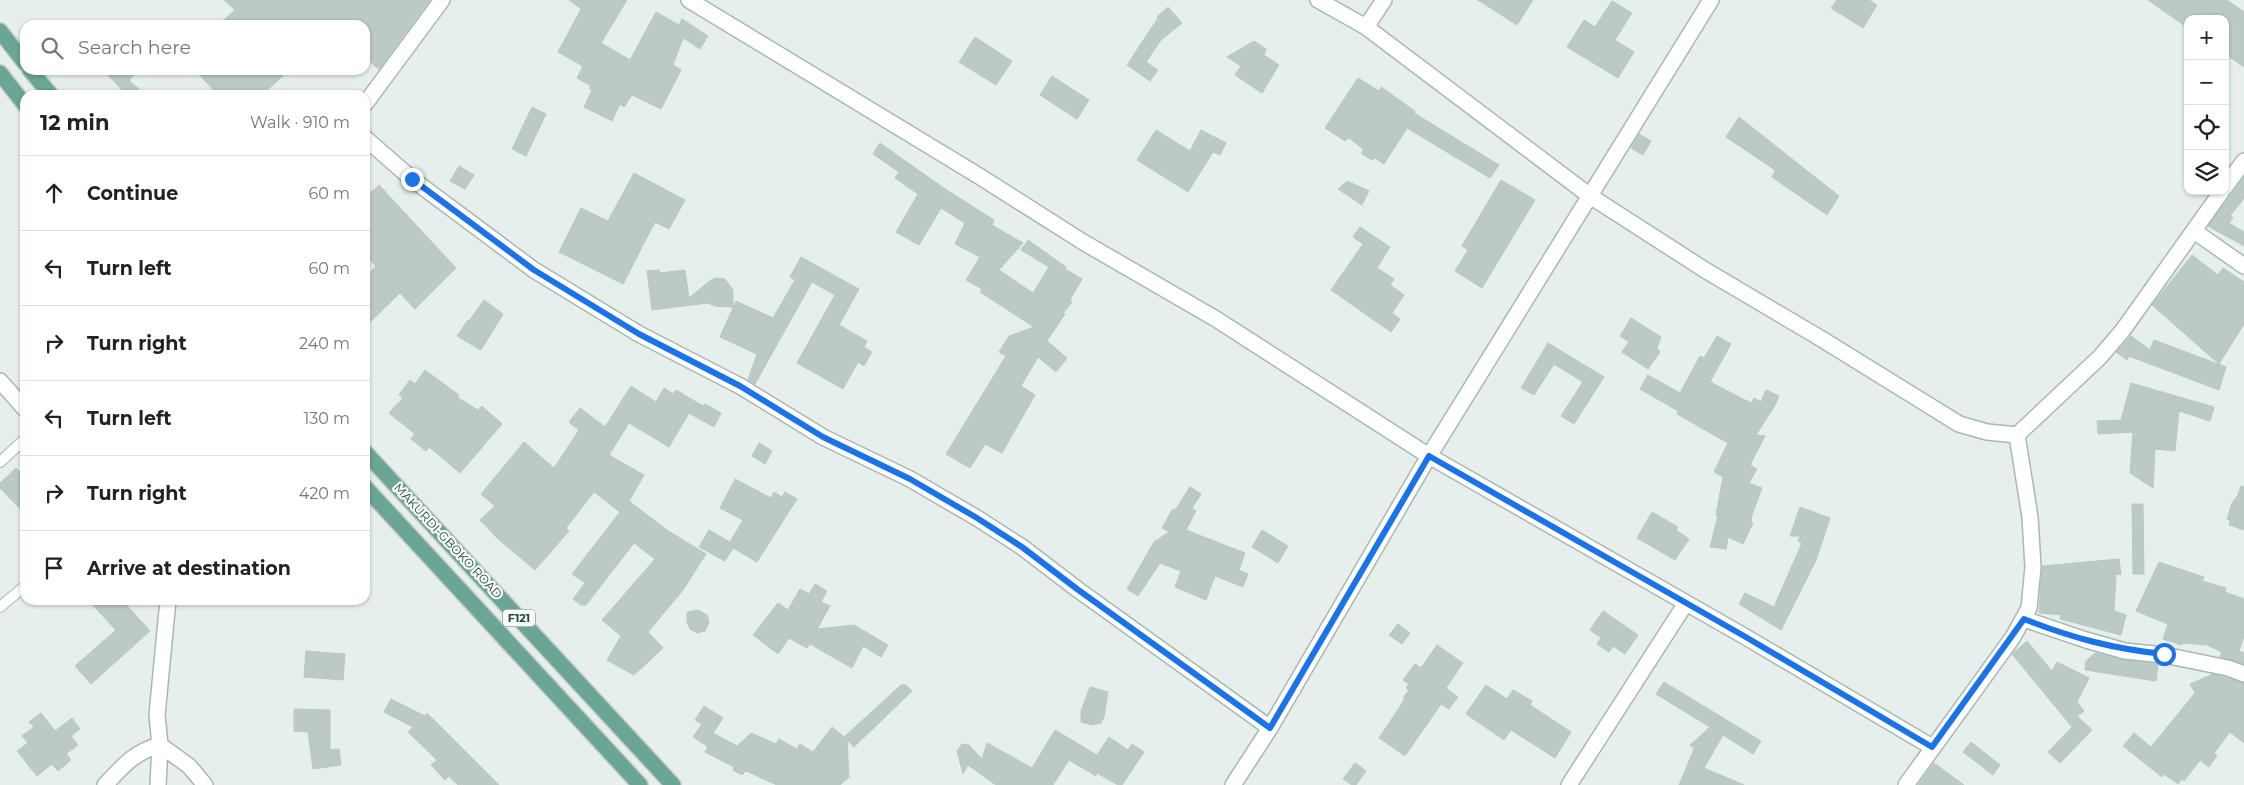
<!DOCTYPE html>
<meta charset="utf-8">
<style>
body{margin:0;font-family:Montserrat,sans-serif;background:#f6f6f6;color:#222}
.controls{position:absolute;right:15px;top:15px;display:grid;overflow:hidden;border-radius:10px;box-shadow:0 1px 4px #0004}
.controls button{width:45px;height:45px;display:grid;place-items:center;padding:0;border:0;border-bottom:1px solid #e0e0e0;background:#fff;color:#222;font:25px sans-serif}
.stop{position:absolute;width:15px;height:15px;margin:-11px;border:4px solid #1a73e8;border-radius:50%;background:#fff}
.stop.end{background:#1a73e8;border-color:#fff;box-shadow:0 1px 5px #0008}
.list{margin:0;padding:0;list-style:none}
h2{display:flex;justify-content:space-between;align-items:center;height:65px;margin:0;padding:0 20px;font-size:21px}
h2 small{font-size:16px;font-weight:400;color:#767676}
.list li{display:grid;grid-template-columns:32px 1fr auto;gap:15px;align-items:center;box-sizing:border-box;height:75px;padding:0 20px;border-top:1px solid #e0e0e0}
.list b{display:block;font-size:19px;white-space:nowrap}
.list em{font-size:16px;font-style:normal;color:#767676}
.icon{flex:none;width:28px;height:28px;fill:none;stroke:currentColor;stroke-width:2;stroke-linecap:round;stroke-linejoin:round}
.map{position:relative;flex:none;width:2244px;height:785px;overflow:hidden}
.search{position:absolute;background:#fff;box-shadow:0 1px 4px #0004;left:20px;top:20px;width:350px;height:55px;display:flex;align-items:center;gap:12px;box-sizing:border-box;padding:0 18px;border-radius:15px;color:#767676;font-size:19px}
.panel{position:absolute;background:#fff;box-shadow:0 1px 4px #0004;left:20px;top:90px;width:350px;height:515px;border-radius:15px}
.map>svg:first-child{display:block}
</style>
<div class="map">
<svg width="2244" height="785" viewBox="0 0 2244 785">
<rect width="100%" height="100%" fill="#e6efeb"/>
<path fill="#bbcac4" stroke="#b8c9c2" d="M224 0H430L379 69 365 58V25H218L235 10Z
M569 0H627L601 43 630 60 656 12 679 25 682 19 708 36 700 49 683 38 673 65 681 70 661 109 632 95 624 107 620 104 612 121 584 107 592 90 589 88 591 86 577 78 583 66 558 52 581 9Z
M1478 0H1533L1517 25Z
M1837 0H1869L1877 5 1863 28 1831 8Z
M2148 0H2227L2244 12V67L2225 54V19H2188V28Z
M1612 1 1632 13 1615 40 1634 52 1618 78 1567 47 1584 20 1595 27Z
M1168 7 1182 23 1161 40 1146 62 1158 70 1150 81 1127 65 1158 18 1157 17Z
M975 37 1012 61 996 85 959 62Z
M1254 41 1266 49 1264 55 1279 65 1262 93 1235 75 1241 66 1227 57Z
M103 70H139L129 80 145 95H127Z
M195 70H289L262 95H218Z
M1052 76 1089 100 1077 119 1040 95Z
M1358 78 1379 91 1381 87 1415 111 1414 113 1499 165 1490 178 1407 128 1384 164 1375 158 1372 160 1362 154 1363 149 1349 138 1345 141 1325 128Z
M532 107 546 114 526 156 512 149Z
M1739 117 1839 196 1827 215 1772 177 1775 170 1726 137Z
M1156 130 1190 151 1201 130 1226 143 1220 155 1213 152 1188 192 1137 160Z
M1639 134 1651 141 1643 155 1631 148Z
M880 143 945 189 994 220 992 225 1023 243 999 270 1033 293 1049 267 1021 250 1028 240 1066 267 1065 269 1082 279 1070 300 1072 302 1063 313 1065 314 1047 341 1067 358 1056 372 1038 357 1021 386 1035 395 1002 453 985 444 970 468 946 454 1006 356 999 352 1009 336 1034 327 980 292 982 289 966 280 980 257 955 244 965 223 941 208 919 245 896 232 918 194 895 178 899 172 873 154Z
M459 166 474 175 465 189 450 181Z
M634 173 685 200 669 229 655 222 623 284 559 252 581 208 608 221Z
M2244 177V198L2230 216 2233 218 2229 223 2244 232V246L2208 226Z
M1501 180 1535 200 1482 288 1455 271 1468 250 1462 246Z
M1347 181 1369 191 1362 205 1338 189Z
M379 185 456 268 415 309 400 293 365 327V278L376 266 365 255V198Z
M1360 227 1390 247 1377 268 1394 279 1390 285 1404 295 1392 313 1400 319 1391 332 1331 290 1363 244 1353 237Z
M2192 255 2218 275 2223 268 2244 282V324L2219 364 2152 305Z
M801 257 859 289 839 325 867 341 864 347 872 352 864 366 858 362 843 389 797 363 835 295 812 282 755 384 748 380 757 354 720 337 736 301 773 318 795 280 790 277Z
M659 270 660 273 685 270 689 298 711 280 716 278 725 279 733 290V307L715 306 708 303 652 310 647 271Z
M484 300 503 314 481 350 457 336 468 320 469 321Z
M1631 318 1661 337 1657 348 1660 352 1648 369 1622 352 1629 342 1620 336Z
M1717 336 1731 344 1710 382 1751 403 1754 398 1761 402 1766 390 1779 396 1774 407 1756 435 1765 436 1750 465 1757 469 1749 483 1762 488 1752 515 1751 523H1753L1743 544 1728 537 1726 549 1710 547 1718 516 1716 515 1723 477 1714 472 1728 443 1677 414 1678 411 1640 389 1648 375 1680 393 1700 356 1704 358Z
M2131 336 2150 350 2154 340 2226 367 2219 390 2129 356 2127 360 2116 352Z
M1548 343 1604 377 1574 424 1561 416 1583 382 1554 364 1534 395 1521 388Z
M425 370 459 395 458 398 478 410 482 406 502 424 460 473 429 447 426 451 411 439 415 434 389 413 403 398 399 395 410 380 415 384Z
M2131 383 2214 407 2210 421 2179 411 2175 451 2155 449 2153 488 2130 473 2133 432 2098 434 2097 421 2121 420Z
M631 386 656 402 664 388 673 394 676 390 703 406 705 404 721 413 714 427 689 413 669 447 629 423 609 455 644 475 629 501 667 530 706 554 683 590 648 632 663 648 634 675 607 660 621 636 602 620 655 559 634 543 586 605H581L573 599 585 583 572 574 620 512 594 492 566 528 569 531 535 570 497 538 480 520 495 506 481 494 524 442 554 468 579 430 569 422 580 408 605 427Z
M759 443 772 451 765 464 752 456Z
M16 468 25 477V514L0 488V483Z
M735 479 771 498 774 492 782 497 785 492 797 499 757 562 733 548 725 561 699 547 709 530 730 542 743 520 720 508Z
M2241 486 2244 487V530L2229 525 2230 520 2227 519 2232 503 2238 495Z
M1190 487 1201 494 1192 508 1196 511 1186 530 1245 553 1239 570 1248 574 1243 587 1215 576 1206 600 1175 587 1181 571 1160 563 1138 596 1127 589 1154 542 1169 532 1162 528 1172 510 1176 509Z
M2132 504H2143L2144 574H2133Z
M1800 507 1830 518 1816 560 1781 630 1739 604 1745 593 1774 607 1802 543 1798 541 1800 536H1790Z
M1652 512 1678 527 1676 530 1689 539 1675 560 1637 538Z
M1262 530 1288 546 1278 563 1252 547Z
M2119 559 2121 574 2116 575 2114 611 2126 615 2121 635 2060 619 2061 615 2039 613 2042 566Z
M2159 562 2204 577 2202 581 2226 588 2225 592 2244 599V636L2239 651 2244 653V664L2220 657 2222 652 2207 645 2182 643 2181 645 2163 639 2168 624 2136 611Z
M815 584 827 591 821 602 830 606 817 629 854 625 888 645 881 657 863 646 852 668 810 644 807 648 789 638 778 654 753 635 778 603 788 610 800 589 809 594Z
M88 600H122L150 631 91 684 75 666 116 630Z
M698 610 707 615 709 622 705 631 698 633 691 630 687 623V612Z
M1603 611 1638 635 1625 654 1613 646 1609 652 1597 644 1601 638 1590 630Z
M1398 624 1410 633 1402 644 1389 635Z
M2027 641 2052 671 2057 662 2089 678 2077 702 2084 711 2077 716 2092 730 2060 763 2048 752 2072 727 2012 654Z
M1437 645 1463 663 1446 688 1458 697 1449 709 1441 704 1405 756 1379 738 1405 699 1403 698 1409 690 1406 688 1409 684 1403 680 1415 664 1421 668Z
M306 651 345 654 343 680 304 677Z
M2095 653 2124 660 2158 664 2156 681 2085 670 2086 661Z
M2213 674 2244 683V743L2230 732 2214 753 2217 755 2209 767 2200 760 2184 781 2182 779 2178 784 2164 774 2162 777 2123 746 2134 733 2151 747 2195 693 2190 684Z
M1664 682 1761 741 1753 754 1723 735 1704 768 1744 785H1679L1694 749 1690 745 1710 727 1656 694Z
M901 685H906L912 691 854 747 847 740 849 777 840 785H777L746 771 742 775 733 770 734 767 705 752 708 747 693 737 702 724 695 720 704 706 723 718 713 733 737 746 751 733 776 744 779 739 797 749 800 744 813 752 832 727 844 737Z
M1486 685 1507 699 1513 690 1532 701 1530 705 1571 732 1555 758 1511 730 1504 740 1466 714Z
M1090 687 1108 692 1104 717 1101 723 1092 725 1081 722V711Z
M391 699 425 716 427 713 499 785H458L449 776 445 780 431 765 437 760 408 732 413 727 384 712Z
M294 709 330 710V750L339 749 341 765 313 769 308 732 294 731Z
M41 713 55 731 72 718 80 729 71 736 78 745 66 754 71 760 58 771 52 764 37 776 17 751 28 743 22 736 34 727 29 722Z
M1055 730 1097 755 1109 737 1128 750 1132 744 1144 752 1122 785H1118L1097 773 1096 776 1069 760 1053 785H996L968 765 963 774 957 751 962 744 969 745 982 759 987 743 1032 768Z
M1971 742 2000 765 1993 775 1963 752Z
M1355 763 1366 771 1356 785H1352L1343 779Z
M1934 763 1964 785H1918Z"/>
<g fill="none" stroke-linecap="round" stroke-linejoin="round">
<g stroke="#a8b8b2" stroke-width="12">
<path id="service" d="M0 462 25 439
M0 607 25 586"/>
</g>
<g stroke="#a8b8b2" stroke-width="18">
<path id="minor" d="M689 0 979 176 1083 242 1216 319 1429 456 1270 728 1233 785
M1318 0 1366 27
M1384 0 1366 27 1590 196 1705 270 1820 338 1959 424 1987 432 2017 435 2100 357 2123 330 2222 191
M1711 0 1429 456 1744 636 1932 747
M365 104 442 0
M365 138 412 179 534 270 639 334 740 386 823 437 910 479 977 518 1022 547 1077 589 1270 728
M2225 187 2244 161
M2194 231 2244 266
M0 381 25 409
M2024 619 2086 640 2125 651 2164 655 2228 668 2244 674
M105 785C123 766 134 752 160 745L189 766 205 785
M158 785 160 745 157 715 168 600
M1569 785 1686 603
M1906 785 2013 637 2029 608 2033 567 2030 517 2017 435"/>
</g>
<g stroke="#c2cac8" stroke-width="18">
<path id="primary" d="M0 31 25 63
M30 70 51 95
M0 73 25 105
M365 452 673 785
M365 487 640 785"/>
</g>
<use href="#service" stroke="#fff" stroke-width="10"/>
<use href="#minor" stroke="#fff" stroke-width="15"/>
<use href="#primary" stroke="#6aa596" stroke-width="15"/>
</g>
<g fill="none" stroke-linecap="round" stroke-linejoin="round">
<path stroke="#1a73e8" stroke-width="6" d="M412 179 534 270 639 334 740 386 823 437 910 479 977 518 1022 547 1077 589 1270 728 1429 456 1744 636 1932 747 2024 619C2072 638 2114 649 2164 654"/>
</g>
<g text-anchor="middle" stroke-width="4.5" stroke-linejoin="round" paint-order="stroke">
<rect fill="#f7fbf9" stroke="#637a73" stroke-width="1" x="503" y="609.5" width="32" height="17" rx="4"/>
<g font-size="11" font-weight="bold" fill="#24423a">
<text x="519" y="622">F121</text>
</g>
<g font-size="12" fill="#24423a" stroke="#f7fbf9">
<text transform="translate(448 541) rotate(47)" y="4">MAKURDI-GBOKO ROAD</text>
</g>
</g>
</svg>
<div class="controls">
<button>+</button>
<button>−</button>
<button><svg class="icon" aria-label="locate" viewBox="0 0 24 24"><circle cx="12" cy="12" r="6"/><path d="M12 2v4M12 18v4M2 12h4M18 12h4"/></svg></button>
<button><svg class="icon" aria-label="layers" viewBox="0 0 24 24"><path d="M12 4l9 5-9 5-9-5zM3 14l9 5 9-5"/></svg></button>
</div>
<div class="stop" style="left:2164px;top:654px"></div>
<div class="stop end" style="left:412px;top:179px"></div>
<div class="search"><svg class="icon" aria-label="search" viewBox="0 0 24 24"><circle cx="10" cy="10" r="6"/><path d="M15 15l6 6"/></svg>Search here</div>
<section class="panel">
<h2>12 min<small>Walk · 910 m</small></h2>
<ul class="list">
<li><svg class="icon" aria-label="ahead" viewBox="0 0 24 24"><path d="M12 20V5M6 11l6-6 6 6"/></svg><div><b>Continue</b></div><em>60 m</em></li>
<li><svg class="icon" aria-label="left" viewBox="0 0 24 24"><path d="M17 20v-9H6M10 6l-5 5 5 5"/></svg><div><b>Turn left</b></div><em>60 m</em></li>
<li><svg class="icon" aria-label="right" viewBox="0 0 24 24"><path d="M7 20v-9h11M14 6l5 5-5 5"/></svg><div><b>Turn right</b></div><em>240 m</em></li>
<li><svg class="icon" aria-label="left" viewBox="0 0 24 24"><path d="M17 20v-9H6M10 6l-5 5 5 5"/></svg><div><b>Turn left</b></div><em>130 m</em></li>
<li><svg class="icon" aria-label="right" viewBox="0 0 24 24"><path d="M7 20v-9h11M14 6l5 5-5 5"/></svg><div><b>Turn right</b></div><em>420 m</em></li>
<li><svg class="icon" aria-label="arrive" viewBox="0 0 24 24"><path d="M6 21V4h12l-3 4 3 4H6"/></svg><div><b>Arrive at destination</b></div></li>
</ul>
</section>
</div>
